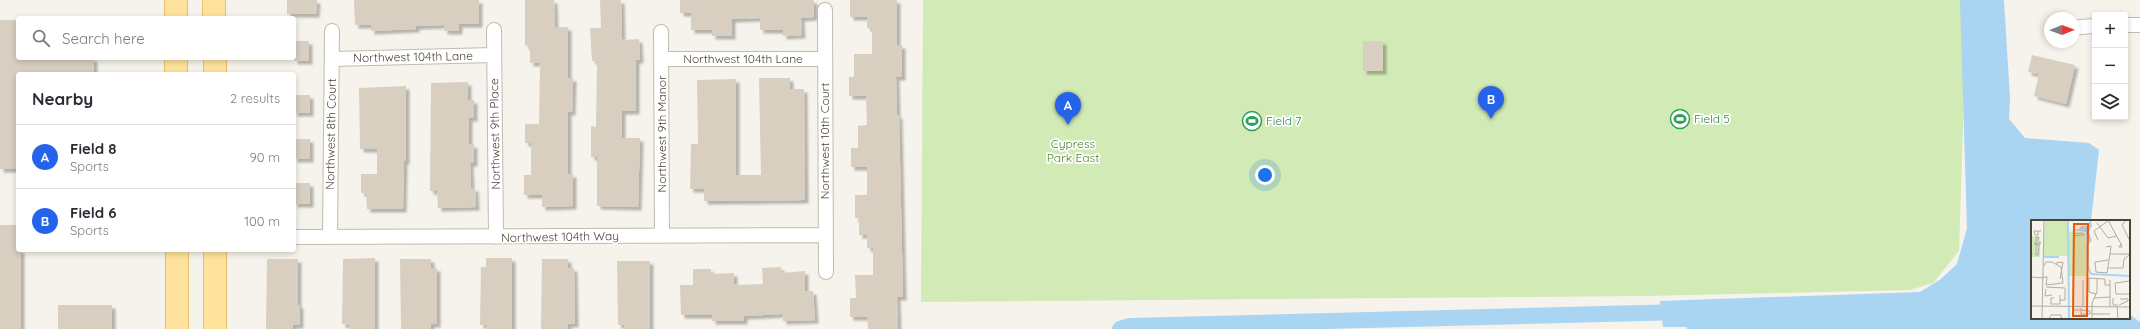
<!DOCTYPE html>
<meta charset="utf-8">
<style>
body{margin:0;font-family:Quicksand,sans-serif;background:#f7f7f7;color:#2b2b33}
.controls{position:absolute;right:12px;top:12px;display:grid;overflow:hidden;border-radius:4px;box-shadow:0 2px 6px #0003}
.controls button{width:36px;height:36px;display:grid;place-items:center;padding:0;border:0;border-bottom:1px solid #e1e1e2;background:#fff;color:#2b2b33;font:20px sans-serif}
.compass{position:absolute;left:2044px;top:12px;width:36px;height:36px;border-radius:50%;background:#fff;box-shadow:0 2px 6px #0003;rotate:89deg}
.you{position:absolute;left:1265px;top:175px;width:14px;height:14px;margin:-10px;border:3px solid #fff;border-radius:50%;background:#1a73e8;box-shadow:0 0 0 6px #1a73e833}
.badge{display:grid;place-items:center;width:26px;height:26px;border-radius:50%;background:#2563eb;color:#fff;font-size:13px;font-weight:700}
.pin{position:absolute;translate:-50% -33px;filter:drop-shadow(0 1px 2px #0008)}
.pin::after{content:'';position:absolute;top:21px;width:14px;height:12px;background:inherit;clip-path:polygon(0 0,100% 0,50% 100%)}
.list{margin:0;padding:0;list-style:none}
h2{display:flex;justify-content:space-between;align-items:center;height:52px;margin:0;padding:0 16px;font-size:17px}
h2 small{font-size:13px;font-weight:400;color:#7c7c81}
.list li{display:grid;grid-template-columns:26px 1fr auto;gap:12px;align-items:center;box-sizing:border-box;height:64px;padding:0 16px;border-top:1px solid #e1e1e2}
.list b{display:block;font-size:15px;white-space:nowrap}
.list p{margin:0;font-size:13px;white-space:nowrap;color:#7c7c81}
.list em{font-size:13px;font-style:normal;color:#7c7c81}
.icon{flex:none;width:22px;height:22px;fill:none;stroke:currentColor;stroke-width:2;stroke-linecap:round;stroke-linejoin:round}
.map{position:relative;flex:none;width:2140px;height:329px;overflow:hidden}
.search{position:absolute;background:#fff;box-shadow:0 2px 6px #0003;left:16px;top:16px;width:280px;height:44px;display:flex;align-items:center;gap:10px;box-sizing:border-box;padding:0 14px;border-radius:4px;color:#7c7c81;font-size:15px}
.panel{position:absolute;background:#fff;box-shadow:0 2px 6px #0003;left:16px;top:72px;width:280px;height:180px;border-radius:4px}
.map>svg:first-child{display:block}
</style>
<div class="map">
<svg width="2140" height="329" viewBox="0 0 2140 329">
<defs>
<filter id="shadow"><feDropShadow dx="3.5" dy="3.5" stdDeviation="1" flood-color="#0004"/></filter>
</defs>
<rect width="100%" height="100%" fill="#f6f3ec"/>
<path fill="#d2eab5" d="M923 0H1967L1959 251 1933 283 1910 290 1644 296 921 302Z"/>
<path fill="#a9d4f2" d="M1960 0H2004L2010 98 2009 119 2025 138 2089 143 2099 150 2091 221H2032V318H2129V314L2140 322V329H1687V327H1663L1660 301 1920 292 1941 279 1957 264 1967 228Z"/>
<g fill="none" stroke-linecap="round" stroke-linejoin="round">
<path stroke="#a9d4f2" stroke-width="16" d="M1120 329 1130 326 1682 312"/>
</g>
<path fill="#d8cfc1" filter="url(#shadow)" d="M287 0H317L316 14H287Z
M354 0H479V24H459V31H444V25L416 26V29L371 31V25H355Z
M525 0H554L555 27H568V78H573L572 112H568V174H573V206L542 207V195H524V175H531V143H525V124H539L540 63H530V45L525 46Z
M600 0H621L622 40 639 39 640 60H636V111H622V138H640L638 207 597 206V157H591V126L596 127 597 61H592L590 28H601Z
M680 0H814V17L801 18 802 35 783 36V30H760V18L732 19V36H712V30H691V13H680Z
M850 0H897V45H902V77H896L897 115H899L903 297H897L898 329H868L867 317H850V298H856L855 275H873V248H867V235H859V218H855V195H867V167H851V148H858V126L867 125 866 96H849V77H854V54H872V28H867V17H850Z
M0 20H18V58H94V74H18V169H0Z
M294 41H309V61H294Z
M1363 41H1383V71H1363Z
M2032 55 2075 65 2066 104 2034 96 2039 74 2028 72Z
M759 78H790V89H804L805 200 704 201V189H690L691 144H698L697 80 736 79V175H761Z
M468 82V100H474V118H469V145L474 144V163H470L471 188H475L476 207 438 208 437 191H430L431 83Z
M406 86V161H404L403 209H367L366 193H361V174H377V149H360L359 88Z
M294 95H310V113H294Z
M294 139H310V159H294Z
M294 183H310V204H294Z
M0 225H18V250H21V329H0Z
M375 258V329H349V325L342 324 343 259Z
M486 258H512V329H487L486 325H480L481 267H486Z
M267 259H298V305H300V325H293V329H266Z
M400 259H431V268H437V324H431V329H401Z
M542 259H568V268H574L575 324H568V329H541Z
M617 261H650V329H624V325H618Z
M781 267V273L805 271V291H813L815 320 783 321 782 314 744 316V321H712V315H681L680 285H693V269H711V274L734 273V285L763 284 762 268Z
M58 305H112V329H58Z"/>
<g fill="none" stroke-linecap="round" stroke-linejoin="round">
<g stroke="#c2bbae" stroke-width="16">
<path id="street" d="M825 10 826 272
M2125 25H2140
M2080 27 2095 26
M494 30 496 237
M661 32 662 236
M332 59 494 55
M661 59H825
M294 237 825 235
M330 237 332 31"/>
</g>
<g stroke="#e6c16a" stroke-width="24">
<path id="primary" d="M176 0V18
M214 0V18
M176 58V74
M215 58V74
M177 250V329
M215 250V329"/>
</g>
<use href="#street" stroke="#fff" stroke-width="14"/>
<use href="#primary" stroke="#ffe39c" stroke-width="22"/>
</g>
<defs>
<g id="stadium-ring" transform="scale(1)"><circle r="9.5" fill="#fff" stroke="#2e9e5b" stroke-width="1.5"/><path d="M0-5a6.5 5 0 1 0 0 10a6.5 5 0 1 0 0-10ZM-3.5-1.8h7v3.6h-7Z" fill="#2e9e5b"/></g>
</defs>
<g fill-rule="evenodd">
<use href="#stadium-ring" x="1680" y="119"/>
<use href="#stadium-ring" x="1252" y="121"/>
</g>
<g text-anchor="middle" stroke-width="3.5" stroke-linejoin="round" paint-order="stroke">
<g font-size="12" fill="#4b4439" stroke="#fff">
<text transform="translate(413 57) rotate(-1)" y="4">Northwest 104th Lane</text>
<text x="743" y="63">Northwest 104th Lane</text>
<text transform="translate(331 134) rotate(-89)" y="4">Northwest 8th Court</text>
<text transform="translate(495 134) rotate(-91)" y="4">Northwest 9th Place</text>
<text transform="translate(662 134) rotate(-90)" y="4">Northwest 9th Manor</text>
<text transform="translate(825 141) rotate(-90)" y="4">Northwest 10th Court</text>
<text transform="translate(560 237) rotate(-1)" y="4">Northwest 104th Way</text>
</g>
<g font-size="12" fill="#27864d" stroke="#fff" text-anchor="start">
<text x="1694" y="123">Field 5</text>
<text x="1266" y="125">Field 7</text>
</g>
<g font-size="12" fill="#4a7f2a" stroke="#fff">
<text x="1073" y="148">Cypress<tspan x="1073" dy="14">Park East</tspan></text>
</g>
</g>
<g transform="translate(2031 220)">
<rect width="99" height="99" fill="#f6f3ec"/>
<path d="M14 0H36L37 36H12ZM40 11 55 13V56H38V14ZM0 16 9 17V37H0Z" fill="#d2eab5"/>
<path d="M60 0 61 6 58 12 61 21 56 25 55 12 40 10 48 9 50 6H55Z" fill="#a9d4f2"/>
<path fill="none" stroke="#a9d4f2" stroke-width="2" d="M37 0 38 99M56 24 57 47 60 54 99 56M13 37H28"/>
<path fill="none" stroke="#b2ada4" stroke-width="1" d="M77 0 90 24 88 27H91L90 24M95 0 91 5 99 21M66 3 77 18 86 16M7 11V15H4L3 11H10M42 14 52 13 53 15 42 16M67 20 63 11 78 0M10 22 3 24H10M6 25H8L7 35H5V17H8L6 21M75 27 80 26 79 34M77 40 64 42 65 52 76 53 79 34H99M25 43 32 42 29 59M77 48H92L93 39 98 35M0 57 13 58M12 57H16L15 65 32 63 30 47 21 42H15L13 46M79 60V87M99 61 84 63 85 74H99M15 67 34 68V80H29V75M15 69 14 76 21 75M65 74 58 72V58L74 59V65H79M23 78H20V84H29V80M63 78 79 77M82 78V85H86L87 99M88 85 97 81V79H89M0 86 99 87M52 87V60M50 94H59V91L50 90H42V96H50V88M61 94H79M11 99 13 0M18 99 20 95H30L31 99M61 99V83L66 72V58"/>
<path fill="#e8590c" fill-opacity="0.15" stroke="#e8590c" stroke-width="2" d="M43 4H57L56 96H42Z"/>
<rect width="99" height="99" fill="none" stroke="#4b4439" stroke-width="2"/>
</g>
</svg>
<div class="controls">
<button>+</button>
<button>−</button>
<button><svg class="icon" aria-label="layers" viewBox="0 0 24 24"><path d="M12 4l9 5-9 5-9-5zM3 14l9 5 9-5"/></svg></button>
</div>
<svg class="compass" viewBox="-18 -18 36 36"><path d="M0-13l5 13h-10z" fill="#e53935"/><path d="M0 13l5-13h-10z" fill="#7c7c81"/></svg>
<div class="you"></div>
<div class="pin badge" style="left:1068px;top:125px">A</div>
<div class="pin badge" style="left:1491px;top:119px">B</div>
<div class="search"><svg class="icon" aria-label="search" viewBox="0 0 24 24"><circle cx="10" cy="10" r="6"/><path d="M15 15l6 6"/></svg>Search here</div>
<section class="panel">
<h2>Nearby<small>2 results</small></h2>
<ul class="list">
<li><span class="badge">A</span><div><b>Field 8</b><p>Sports</p></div><em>90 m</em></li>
<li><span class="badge">B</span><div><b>Field 6</b><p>Sports</p></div><em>100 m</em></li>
</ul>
</section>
</div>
